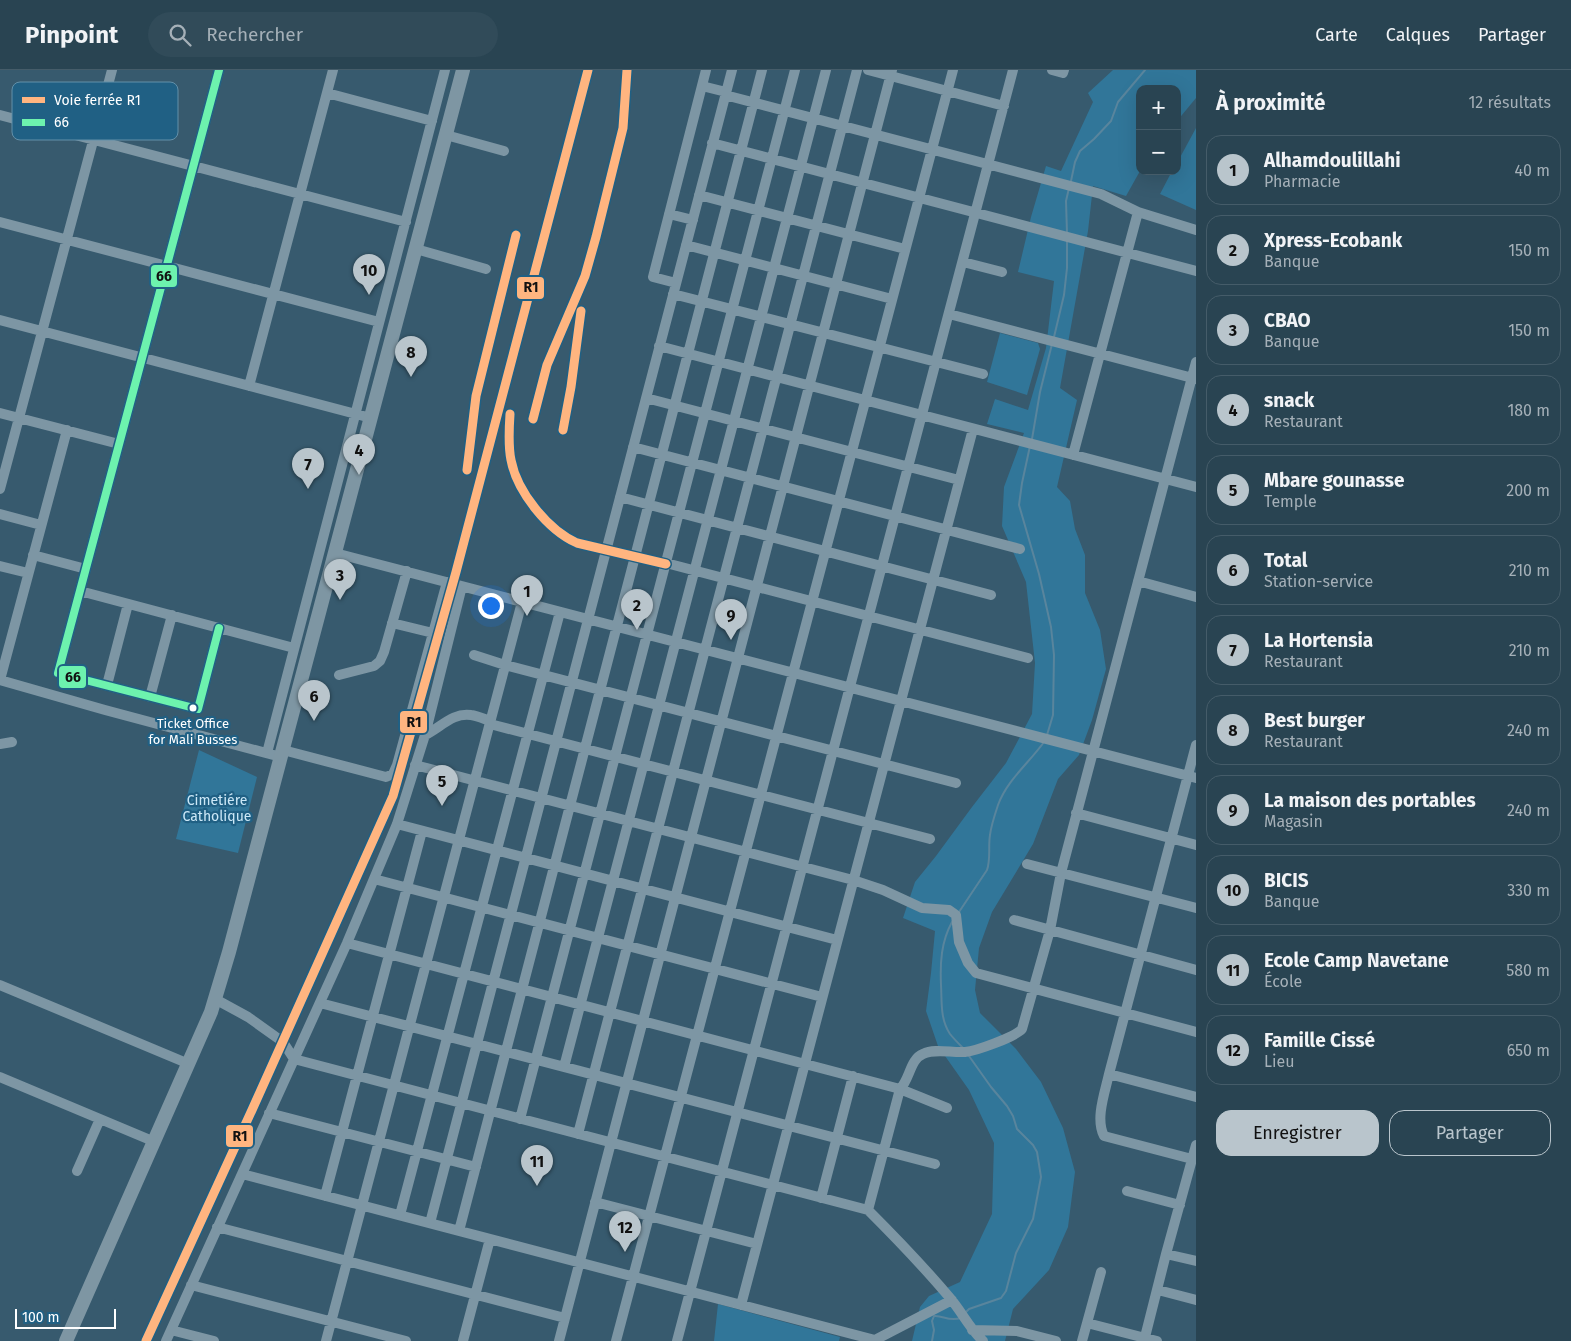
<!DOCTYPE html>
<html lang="fr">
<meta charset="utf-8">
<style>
body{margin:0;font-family:"Fira Sans",sans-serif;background:#314b59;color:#f1f3f6}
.controls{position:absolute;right:15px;top:15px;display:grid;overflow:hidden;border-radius:10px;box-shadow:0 5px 20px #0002}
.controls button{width:45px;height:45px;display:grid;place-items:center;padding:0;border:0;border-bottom:1px solid #455c69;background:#294452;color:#f1f3f6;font:25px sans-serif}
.scale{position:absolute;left:15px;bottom:12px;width:101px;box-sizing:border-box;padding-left:5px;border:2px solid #fff;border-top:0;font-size:14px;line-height:18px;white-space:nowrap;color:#fff;-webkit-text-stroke:4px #206084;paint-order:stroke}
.you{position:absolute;left:490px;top:535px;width:18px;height:18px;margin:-12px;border:4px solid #fff;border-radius:50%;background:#1a73e8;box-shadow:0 0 0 8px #1a73e833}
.badge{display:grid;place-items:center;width:32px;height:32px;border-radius:50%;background:#b9c5cc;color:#111;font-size:16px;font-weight:700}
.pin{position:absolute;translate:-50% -41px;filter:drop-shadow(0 1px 2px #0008)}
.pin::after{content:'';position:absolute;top:26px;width:18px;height:15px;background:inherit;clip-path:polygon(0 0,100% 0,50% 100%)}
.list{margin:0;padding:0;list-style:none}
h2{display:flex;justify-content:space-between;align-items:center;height:65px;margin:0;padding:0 20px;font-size:21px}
h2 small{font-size:16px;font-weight:400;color:#a5b0b8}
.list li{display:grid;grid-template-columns:32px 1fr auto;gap:15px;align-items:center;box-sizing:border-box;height:70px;margin:0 10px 10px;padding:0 10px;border:1px solid #455c69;border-radius:15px}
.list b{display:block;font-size:19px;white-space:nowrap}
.list p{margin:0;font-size:16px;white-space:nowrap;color:#a5b0b8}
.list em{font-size:16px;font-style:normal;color:#a5b0b8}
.actions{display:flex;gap:10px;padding:15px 20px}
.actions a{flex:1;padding:11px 0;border:1px solid #b9c5cc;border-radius:15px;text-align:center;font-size:18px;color:#b9c5cc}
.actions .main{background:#b9c5cc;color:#111}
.icon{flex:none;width:28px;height:28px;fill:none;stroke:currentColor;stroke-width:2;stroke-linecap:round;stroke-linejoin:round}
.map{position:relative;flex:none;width:1196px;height:1271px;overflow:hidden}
header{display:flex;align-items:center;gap:30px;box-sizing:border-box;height:70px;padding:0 25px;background:#294452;border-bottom:1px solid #455c69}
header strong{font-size:24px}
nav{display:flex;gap:28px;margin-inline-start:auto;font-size:18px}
.search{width:350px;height:45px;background:#314b59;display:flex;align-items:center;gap:12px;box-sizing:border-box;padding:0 18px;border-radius:28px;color:#a5b0b8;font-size:19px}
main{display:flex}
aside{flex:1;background:#294452}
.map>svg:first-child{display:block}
</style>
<header>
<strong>Pinpoint</strong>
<div class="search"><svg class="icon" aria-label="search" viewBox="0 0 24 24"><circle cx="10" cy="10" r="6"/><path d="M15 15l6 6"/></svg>Rechercher</div>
<nav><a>Carte</a><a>Calques</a><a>Partager</a></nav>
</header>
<main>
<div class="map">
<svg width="1196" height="1271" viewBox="0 0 1196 1271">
<rect width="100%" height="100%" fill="#375a6e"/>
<path fill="#317699" d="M1113 0H1196V28L1177 51V19H1140V101L1126 126 1093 116 1088 161 1060 318 1077 330 1057 417 1070 431 1075 459 1085 485V523L1100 560 1106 599 1092 650 1079 685 1058 709 1033 774 992 842 979 878 975 920 980 943 1016 979 1041 1012 1063 1058 1075 1102 1068 1157 1049 1200 1013 1239 1005 1271H912L920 1237 929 1226 960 1212 992 1144 994 1073 969 1020 938 976 926 941 931 903 935 861 903 848 915 812 936 786 972 737 1006 693 1032 644 1035 593 1026 512 1002 456 1004 417 1024 363 987 354 995 329 1028 340 1046 278 1054 211 1018 202 1031 147 1046 96 1061 101 1093 32 1088 23Z
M1196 58V140L1160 124 1172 101H1177V93Z
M1000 263 1038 273 1040 279 1027 325 987 312Z
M199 680 257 707 238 783 176 769Z
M718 1234 840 1267 839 1271H714Z"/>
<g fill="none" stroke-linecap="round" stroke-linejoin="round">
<path stroke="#59859d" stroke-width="2" d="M1071 111 1075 92 1080 81 1094 69 1111 51 1118 32 1145 0
M1067 163 1066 131 1069 118
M1054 267 1064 225 1067 198V171
M1032 369 1040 322 1052 274
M1030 376 1022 413 1019 435 1039 504 1051 557 1054 585 1053 645 1047 665
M959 842 987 800C991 788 988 777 990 765 991 756 995 744 998 735 1007 710 1029 693 1044 672
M952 852C941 872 940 893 941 915 942 932 940 949 950 964 954 969 959 974 963 978
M965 1243 969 1239 1001 1228 1006 1221 1016 1183 1033 1149 1041 1107 1037 1082 1033 1075 1017 1059 1013 1046 1007 1036 991 1017 969 986
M932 1271 934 1260 932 1251 934 1246C943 1245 948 1252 961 1248"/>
<path stroke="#7d96a4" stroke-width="10" d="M219 0 58 603 198 639 219 558
M868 0 1004 36
M1052 0 1063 3 1064 0
M702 16 726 22
M327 23 432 51
M725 25 1101 124 1138 142 1196 160
M0 45 406 152
M446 65 504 81
M712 73 1196 201
M699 125 905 179
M669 144 693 150
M0 152 379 252
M686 175 892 229
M416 179 486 199
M963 192 1002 202
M676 213 653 207 706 0
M673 224 983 304
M949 244 1196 309
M0 250 371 348
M659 276 1196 417
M249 316 333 0
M646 328 959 410
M0 343 119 374
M633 377 1020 479
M1073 385 1138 142
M0 419 112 0
M620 427 991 525
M0 444 41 455
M335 483 1196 708
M33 485 86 499
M666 493 1028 588
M0 496 28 503
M1138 511 1196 527
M80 521 294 578
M392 553 433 563
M474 585 505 595 956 713
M339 605 374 596 380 591 384 582 407 501
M0 610 105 640 281 687
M0 610 67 360
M107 615 128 534
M150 627 172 545
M490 654 930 769
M425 665C440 658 453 642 471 645 478 646 484 649 490 651
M0 674 12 672
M283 680 386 707 393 704 397 695 447 512
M267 683 445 0
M415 695 853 810 883 820 922 838 949 840 956 845 959 872 968 893 976 903 1196 962
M1076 743 1196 775
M397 754 837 870
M1027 794 1196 838
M374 809 822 927
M1014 850 1196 900
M347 873 900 1019 947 1038
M0 915 189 994
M215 929 248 947 283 972 294 989 868 1140C896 1168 924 1197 950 1228 962 1242 969 1258 983 1271
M320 933 935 1094
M564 997 826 0
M1109 1004 1196 1027
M0 1007 155 1072
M269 1043 476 1097
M520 1049 795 0
M578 1064 857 0
M1192 1089 1104 1066C1095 1049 1105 1022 1109 1004L1196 675
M77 1101 100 1049
M242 1104 875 1270 952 1230
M1127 1121 1180 1135
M325 1126 422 761
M821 1128 853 1006
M595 1132 757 1174
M868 1140 900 1019C910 1009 910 989 923 984 935 978 951 983 965 982 976 981 1015 967 1022 959L1050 860 1061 803 1196 292
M400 1145 560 542
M430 1153 732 0
M217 1157 565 1248
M459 1161 762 0
M1166 1184 1196 1191
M191 1215 406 1271
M1158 1220 1196 1230
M741 1235 973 359
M1087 1253 1101 1202
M171 1260 214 1271
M972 1260 1017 1261 1056 1271
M166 1271 347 873 397 754 425 665 462 516
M326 1271 522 532
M463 1271 490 1169
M559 1271 892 0
M616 1271 953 0
M677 1271 1013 0
M1082 1271 1087 1253 1157 1271
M1144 1271 1166 1184 1196 1075"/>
<path stroke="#7e96a3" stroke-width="14" d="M66 1271 211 942 229 882 463 0"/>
<g stroke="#206084" stroke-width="11">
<path id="bus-1" d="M219 0 58 603 198 639 219 558"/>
</g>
<use href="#bus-1" stroke="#6df2ae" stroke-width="8"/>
<g stroke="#206084" stroke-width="12">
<path id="rail-1" d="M510 344C509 359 508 376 511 390 517 422 548 460 577 473L666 494
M533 349 547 295 585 206 596 167 623 58 627 0
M563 360 571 317 581 241
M467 400 476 326 516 165
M146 1271 252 1040 393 726 456 502 588 0"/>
</g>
<use href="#rail-1" stroke="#ffb580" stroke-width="9"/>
</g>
<circle fill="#fff" stroke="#206084" stroke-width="2" cx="193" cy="638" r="4.5"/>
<g text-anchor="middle" stroke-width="4.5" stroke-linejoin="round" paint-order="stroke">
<g font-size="13" fill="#fff" stroke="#206084">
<text x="193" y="658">Ticket Office<tspan x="193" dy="16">for Mali Busses</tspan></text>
</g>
<g font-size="14" fill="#cce8f7" stroke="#206084">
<text x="217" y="735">Cimetiére<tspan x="217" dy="16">Catholique</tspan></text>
</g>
</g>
<rect x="12" y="12" width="166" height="58" rx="8" fill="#206084" stroke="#6390a9" stroke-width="1"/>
<rect x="22" y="27" width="23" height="6" fill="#ffb580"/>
<rect x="22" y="49" width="23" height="7" fill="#6df2ae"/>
<g font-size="14" fill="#fff">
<text x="54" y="35">Voie ferrée R1</text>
<text x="54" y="57">66</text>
</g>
<g stroke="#206084" stroke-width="2">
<rect x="150" y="194" width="28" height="24" rx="5" fill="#6df2ae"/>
<rect x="516" y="206" width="29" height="24" rx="5" fill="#ffb580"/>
<rect x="58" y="595" width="29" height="24" rx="5" fill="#6df2ae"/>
<rect x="399" y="640" width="29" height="24" rx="5" fill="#ffb580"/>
<rect x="225" y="1054" width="29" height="24" rx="5" fill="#ffb580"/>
</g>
<g font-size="14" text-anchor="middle" font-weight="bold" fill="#111">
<text x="164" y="211">66</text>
<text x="531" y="222">R1</text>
<text x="73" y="612">66</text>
<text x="414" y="657">R1</text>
<text x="240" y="1071">R1</text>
</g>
</svg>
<div class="controls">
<button>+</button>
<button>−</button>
</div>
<div class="scale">100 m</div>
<div class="you"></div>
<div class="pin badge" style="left:527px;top:546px">1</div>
<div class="pin badge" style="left:637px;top:560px">2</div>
<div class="pin badge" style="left:340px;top:530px">3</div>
<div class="pin badge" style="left:359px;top:405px">4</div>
<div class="pin badge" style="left:442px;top:736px">5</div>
<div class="pin badge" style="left:314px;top:651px">6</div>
<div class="pin badge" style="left:308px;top:419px">7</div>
<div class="pin badge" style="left:411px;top:307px">8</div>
<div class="pin badge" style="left:731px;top:570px">9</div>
<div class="pin badge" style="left:369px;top:225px">10</div>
<div class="pin badge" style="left:537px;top:1116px">11</div>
<div class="pin badge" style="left:625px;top:1182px">12</div>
</div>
<aside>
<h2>À proximité<small>12 résultats</small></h2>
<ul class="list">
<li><span class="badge">1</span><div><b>Alhamdoulillahi</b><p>Pharmacie</p></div><em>40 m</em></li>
<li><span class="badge">2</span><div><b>Xpress-Ecobank</b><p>Banque</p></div><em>150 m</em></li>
<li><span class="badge">3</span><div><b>CBAO</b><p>Banque</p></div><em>150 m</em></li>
<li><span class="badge">4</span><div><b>snack</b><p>Restaurant</p></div><em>180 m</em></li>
<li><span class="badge">5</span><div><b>Mbare gounasse</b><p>Temple</p></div><em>200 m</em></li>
<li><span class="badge">6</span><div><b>Total</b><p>Station-service</p></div><em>210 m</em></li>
<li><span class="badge">7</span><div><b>La Hortensia</b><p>Restaurant</p></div><em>210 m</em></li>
<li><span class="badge">8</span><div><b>Best burger</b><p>Restaurant</p></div><em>240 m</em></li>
<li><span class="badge">9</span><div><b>La maison des portables</b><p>Magasin</p></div><em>240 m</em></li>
<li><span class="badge">10</span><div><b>BICIS</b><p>Banque</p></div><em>330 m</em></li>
<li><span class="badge">11</span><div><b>Ecole Camp Navetane</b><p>École</p></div><em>580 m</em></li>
<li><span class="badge">12</span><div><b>Famille Cissé</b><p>Lieu</p></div><em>650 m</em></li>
</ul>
<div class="actions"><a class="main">Enregistrer</a><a>Partager</a></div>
</aside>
</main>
